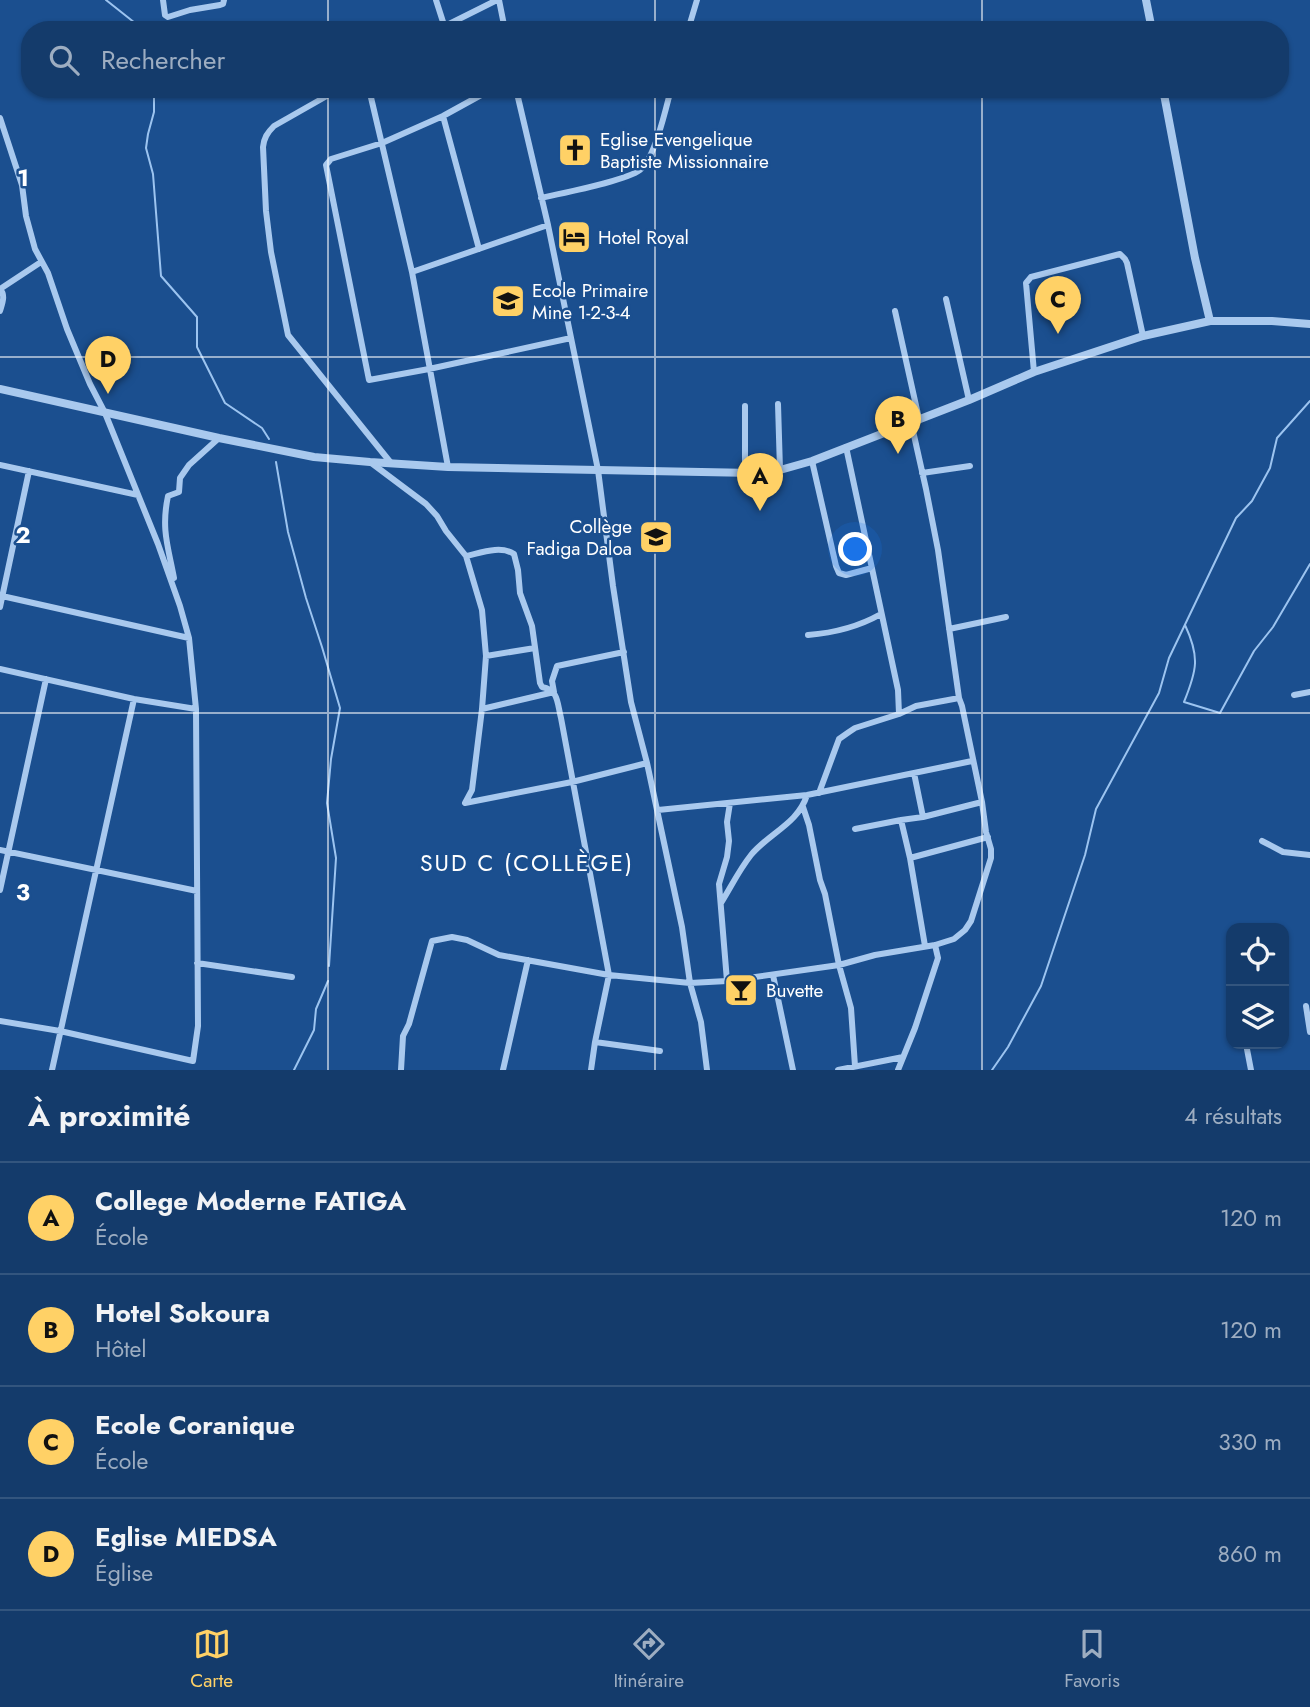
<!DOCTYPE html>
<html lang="fr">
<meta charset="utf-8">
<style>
body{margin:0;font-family:Jost,sans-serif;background:#214673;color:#f1f3f6}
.controls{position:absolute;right:21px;bottom:21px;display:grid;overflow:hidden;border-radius:14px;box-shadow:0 2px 5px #0004}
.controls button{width:63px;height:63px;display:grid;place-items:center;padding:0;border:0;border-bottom:2px solid #33557e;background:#143b6b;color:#f1f3f6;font:35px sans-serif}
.you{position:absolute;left:856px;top:550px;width:24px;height:24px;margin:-18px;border:5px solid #fff;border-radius:50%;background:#1a73e8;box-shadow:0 0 0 10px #1a73e833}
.badge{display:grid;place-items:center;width:46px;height:46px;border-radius:50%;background:#ffd166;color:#111;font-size:23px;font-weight:700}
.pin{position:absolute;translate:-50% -58px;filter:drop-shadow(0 2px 4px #0008)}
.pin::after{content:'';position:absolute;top:37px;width:24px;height:21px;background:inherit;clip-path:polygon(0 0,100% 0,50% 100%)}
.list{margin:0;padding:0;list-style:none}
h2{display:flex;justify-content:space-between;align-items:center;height:91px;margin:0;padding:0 28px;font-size:30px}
h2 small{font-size:23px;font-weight:400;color:#9dadc1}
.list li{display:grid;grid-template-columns:46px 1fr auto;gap:21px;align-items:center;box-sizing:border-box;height:112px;padding:0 28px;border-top:2px solid #33557e}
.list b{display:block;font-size:26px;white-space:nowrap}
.list p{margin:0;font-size:23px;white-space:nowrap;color:#9dadc1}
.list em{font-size:23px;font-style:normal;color:#9dadc1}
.icon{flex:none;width:38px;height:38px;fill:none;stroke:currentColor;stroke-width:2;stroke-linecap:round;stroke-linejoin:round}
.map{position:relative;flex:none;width:1310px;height:1070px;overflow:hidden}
.search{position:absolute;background:#143b6b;box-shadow:0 2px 5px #0004;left:21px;right:21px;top:21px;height:77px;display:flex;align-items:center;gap:18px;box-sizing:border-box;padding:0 24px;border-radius:28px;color:#9dadc1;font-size:26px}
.sheet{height:539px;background:#143b6b}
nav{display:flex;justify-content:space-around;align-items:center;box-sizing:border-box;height:98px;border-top:2px solid #33557e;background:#143b6b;font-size:19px;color:#9dadc1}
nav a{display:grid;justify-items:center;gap:4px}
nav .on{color:#ffd166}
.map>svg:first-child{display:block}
</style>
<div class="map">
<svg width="1310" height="1070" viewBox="0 0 1310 1070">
<rect width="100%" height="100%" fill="#1b4f8f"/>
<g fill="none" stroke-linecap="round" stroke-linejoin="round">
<path stroke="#9cc4f0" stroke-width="2" d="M106 0 135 23 138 30
M154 89V112L148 134 146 148 153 174 161 276 197 317V347L225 403 262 428 269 439
M276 462 288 532 306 598 322 647 340 708 331 759 327 803 336 858 329 966
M1185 625C1200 657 1197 670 1184 702L1220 713 1254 651 1273 627 1310 564
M294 1070 314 1030 316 1009 328 981
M992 1070 1008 1047 1041 986 1085 855 1096 809 1159 693 1169 658 1236 518 1252 501 1270 468 1277 438 1310 401"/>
<path stroke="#a9c9ee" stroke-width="6" d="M163 0 165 15 168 17 190 10 220 5 223 4 224 0
M436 0 444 25
M499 0 505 30
M437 30 497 0
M688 30 697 0
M339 89 274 126C267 133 264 138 263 147L266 211 271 252 288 335 391 463
M369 89 412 272 448 467
M492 89 443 116 382 143 331 159 326 165 369 380 429 369 571 338
M516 89 548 225 598 470 613 586 631 702 647 763 682 927 690 983 701 1022 707 1070
M443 116 479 249
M0 118 22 185 26 216 35 249 48 273 67 329 90 384 105 413 158 544 180 606 189 638 196 709 198 1026 193 1061 60 1031 0 1021
M541 198C562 193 626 181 640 170 655 158 666 108 671 89
M412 272 548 225
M0 289 41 262
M0 289C6 295 2 304 0 311
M946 299 969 400
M895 311 919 419
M1034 372 1026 283 1031 277 1120 254 1125 259 1127 263 1143 336
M778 404 780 470
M745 406V473
M846 447 898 690 899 714
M812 461 836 566 839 573 846 575 872 568
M370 462 426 504 437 516 446 531 466 556 482 610 486 656 482 709 472 790 465 803 572 782 647 763
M0 465 138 495
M922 473 970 466
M466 556C480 553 501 545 514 554L518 570 520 593 532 626 540 683 542 687C559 690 557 703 561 718L609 975 595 1042 591 1070
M174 578C168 546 161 529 168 496L179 492 180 478 189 465 219 438
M2 596 189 638
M0 607 29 471
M949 629 1006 617
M808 635C834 633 858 627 881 614
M486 656 535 648
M0 669 134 699 196 709
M1294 695 1310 692
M482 709 554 692 552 681 557 666 624 652
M914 773 923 817 982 802
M819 793 839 739 849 732 855 728 899 714 916 706 959 698
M803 807 809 825 820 880 825 894 839 965 851 1008 855 1066
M658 810 807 795 972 761
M901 820 910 858
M855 829 901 820 923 817
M1262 841 1283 852 1310 855
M0 850 197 891
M0 890 46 679
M721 903C731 887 739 870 751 855 769 833 798 824 807 795
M925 946 910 858 988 837
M197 963 292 977
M773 975 793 1070
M727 981 719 884 727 857 729 841 727 822 730 803
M1306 1006 1310 1032
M595 1042 660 1051
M1246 1044 1251 1070
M52 1070 134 699
M401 1070 403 1036 409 1024 432 941 452 937 467 940 499 955 609 975 690 983 727 981 839 965 875 955 935 945 954 939 965 930 971 921 991 858V849L986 832 982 802 962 706 959 698 938 550 926 489 911 422
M503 1070 528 960
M838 1070 903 1057
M898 1070 915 1028 938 958 935 945"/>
<path stroke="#a9c9ee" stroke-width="8" d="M1146 0 1152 30
M1163 89 1195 258 1210 321
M0 389 219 438 314 457 370 462 448 467 753 473 780 470 812 461 969 400 1034 372 1143 336 1210 321H1272L1310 324"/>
</g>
<path fill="none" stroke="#fff" stroke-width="2" stroke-opacity="0.55" d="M328 0V30M655 0V30M982 0V30M328 89V1070M655 89V1070M982 89V1070M0 357H1310M0 713H1310"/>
<defs>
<g id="church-square" transform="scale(1.75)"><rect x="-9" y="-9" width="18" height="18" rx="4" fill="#ffd166" stroke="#1b4f8f"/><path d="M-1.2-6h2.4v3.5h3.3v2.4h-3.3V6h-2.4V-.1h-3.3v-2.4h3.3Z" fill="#111"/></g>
<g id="hotel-square" transform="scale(1.75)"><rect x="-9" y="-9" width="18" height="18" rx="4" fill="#ffd166" stroke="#1b4f8f"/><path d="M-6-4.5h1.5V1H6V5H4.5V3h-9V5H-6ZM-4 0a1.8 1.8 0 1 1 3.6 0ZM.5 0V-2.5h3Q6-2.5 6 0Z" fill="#111"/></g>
<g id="school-square" transform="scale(1.75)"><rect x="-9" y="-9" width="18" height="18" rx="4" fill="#ffd166" stroke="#1b4f8f"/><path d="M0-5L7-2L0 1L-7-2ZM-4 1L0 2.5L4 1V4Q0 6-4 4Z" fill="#111"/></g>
<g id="bar-square" transform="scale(1.75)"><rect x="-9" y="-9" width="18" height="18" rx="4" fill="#ffd166" stroke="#1b4f8f"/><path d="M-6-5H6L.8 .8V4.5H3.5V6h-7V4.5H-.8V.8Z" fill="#111"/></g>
</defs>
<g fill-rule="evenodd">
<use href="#church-square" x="575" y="150"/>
<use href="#hotel-square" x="574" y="237"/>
<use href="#school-square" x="508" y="301"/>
<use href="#school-square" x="656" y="537"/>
<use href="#bar-square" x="741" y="990"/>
</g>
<g text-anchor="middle" stroke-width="5" stroke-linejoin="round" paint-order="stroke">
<g font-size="19" fill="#fff" stroke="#1b4f8f" text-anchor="start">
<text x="600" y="146">Eglise Evengelique<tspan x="600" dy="22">Baptiste Missionnaire</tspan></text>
<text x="598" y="244">Hotel Royal</text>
<text x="532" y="297">Ecole Primaire<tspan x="532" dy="22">Mine 1-2-3-4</tspan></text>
<text x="632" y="533" text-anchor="end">Collège<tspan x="632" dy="22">Fadiga Daloa</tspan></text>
<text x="766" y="997">Buvette</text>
</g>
<g font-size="23" letter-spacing="2" fill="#fff" stroke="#1b4f8f">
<text x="527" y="871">SUD C (COLLÈGE)</text>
</g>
</g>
<g font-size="23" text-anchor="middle" font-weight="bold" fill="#fff" stroke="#1b4f8f" stroke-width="5" stroke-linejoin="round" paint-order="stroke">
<text x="23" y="186">1</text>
<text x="23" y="543">2</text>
<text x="23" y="900">3</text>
</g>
</svg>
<div class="controls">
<button><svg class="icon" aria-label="locate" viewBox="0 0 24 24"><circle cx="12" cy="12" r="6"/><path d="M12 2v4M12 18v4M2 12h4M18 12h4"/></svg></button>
<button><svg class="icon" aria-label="layers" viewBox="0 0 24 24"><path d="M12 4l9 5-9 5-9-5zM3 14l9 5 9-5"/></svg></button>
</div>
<div class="you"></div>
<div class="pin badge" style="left:760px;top:511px">A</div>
<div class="pin badge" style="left:898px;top:454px">B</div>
<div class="pin badge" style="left:1058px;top:334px">C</div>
<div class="pin badge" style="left:108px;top:394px">D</div>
<div class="search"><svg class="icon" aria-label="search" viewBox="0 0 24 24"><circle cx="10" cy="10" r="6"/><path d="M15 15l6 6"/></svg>Rechercher</div>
</div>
<section class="sheet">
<h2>À proximité<small>4 résultats</small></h2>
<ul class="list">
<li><span class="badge">A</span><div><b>College Moderne FATIGA</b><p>École</p></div><em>120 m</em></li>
<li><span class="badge">B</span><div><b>Hotel Sokoura</b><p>Hôtel</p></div><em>120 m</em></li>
<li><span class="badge">C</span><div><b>Ecole Coranique</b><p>École</p></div><em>330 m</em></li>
<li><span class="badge">D</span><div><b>Eglise MIEDSA</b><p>Église</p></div><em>860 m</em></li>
</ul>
</section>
<nav>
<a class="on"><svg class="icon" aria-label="map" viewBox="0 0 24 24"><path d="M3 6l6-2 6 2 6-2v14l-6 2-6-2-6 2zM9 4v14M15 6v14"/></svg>Carte</a>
<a><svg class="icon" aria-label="directions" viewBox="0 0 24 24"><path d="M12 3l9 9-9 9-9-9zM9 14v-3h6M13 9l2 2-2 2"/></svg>Itinéraire</a>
<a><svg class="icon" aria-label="saved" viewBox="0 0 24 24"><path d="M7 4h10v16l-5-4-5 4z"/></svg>Favoris</a>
</nav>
